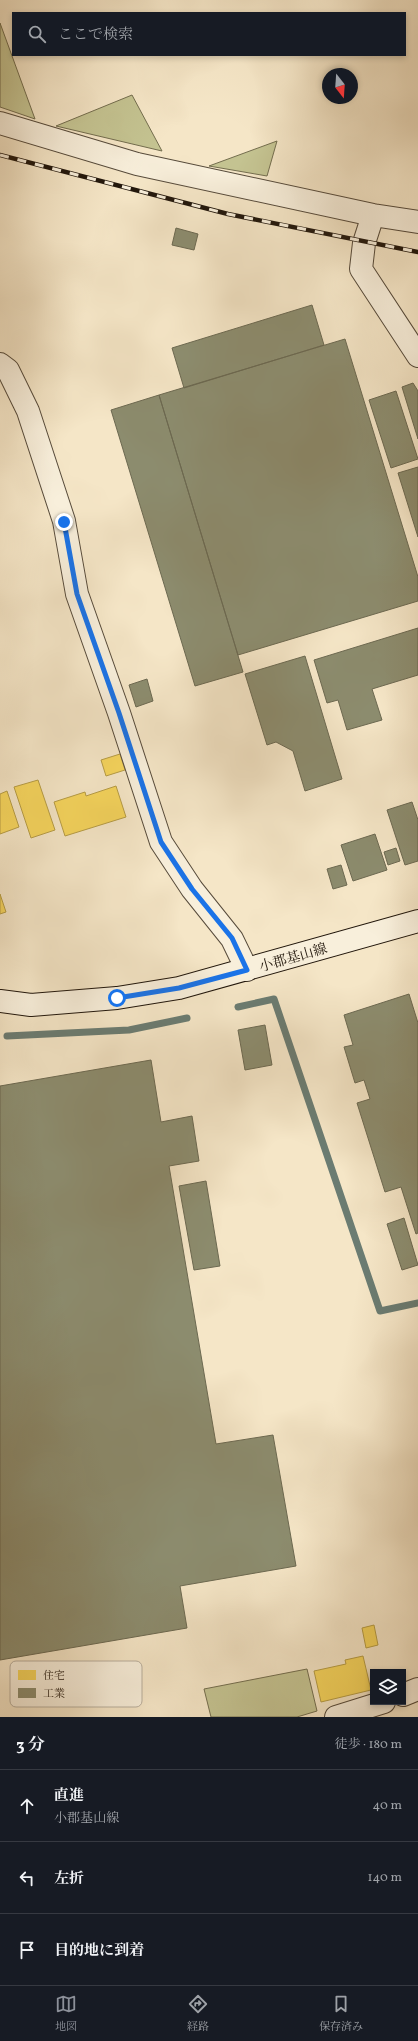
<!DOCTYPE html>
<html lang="ja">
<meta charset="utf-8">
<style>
body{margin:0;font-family:Vollkorn,"Noto Serif JP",serif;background:#242831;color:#f1f3f6}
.controls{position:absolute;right:12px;bottom:12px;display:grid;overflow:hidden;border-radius:0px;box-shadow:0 2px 6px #0003}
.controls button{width:36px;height:36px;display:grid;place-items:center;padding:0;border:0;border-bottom:1px solid #363941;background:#171b24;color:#f1f3f6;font:20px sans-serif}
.compass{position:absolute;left:322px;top:68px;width:36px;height:36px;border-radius:50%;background:#171b24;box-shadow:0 2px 6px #0003;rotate:163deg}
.stop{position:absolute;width:12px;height:12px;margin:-9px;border:3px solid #1a73e8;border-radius:50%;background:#fff}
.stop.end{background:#1a73e8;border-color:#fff;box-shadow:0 1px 4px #0008}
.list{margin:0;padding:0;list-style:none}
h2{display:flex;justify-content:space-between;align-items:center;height:52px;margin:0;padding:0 16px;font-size:17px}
h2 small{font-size:13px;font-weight:400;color:#9ea1a6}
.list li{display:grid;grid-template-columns:26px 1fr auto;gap:12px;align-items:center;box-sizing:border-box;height:72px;padding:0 16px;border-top:1px solid #363941}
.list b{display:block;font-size:15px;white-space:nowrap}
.list p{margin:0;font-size:13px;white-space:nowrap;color:#9ea1a6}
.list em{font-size:13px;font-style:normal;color:#9ea1a6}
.icon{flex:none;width:22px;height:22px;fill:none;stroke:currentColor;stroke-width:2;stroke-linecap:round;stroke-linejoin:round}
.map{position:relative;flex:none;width:418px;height:1717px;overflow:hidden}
.search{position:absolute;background:#171b24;box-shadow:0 2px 6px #0003;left:12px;right:12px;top:12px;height:44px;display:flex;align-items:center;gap:10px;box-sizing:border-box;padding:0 14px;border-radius:0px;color:#9ea1a6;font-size:15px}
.sheet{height:268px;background:#171b24}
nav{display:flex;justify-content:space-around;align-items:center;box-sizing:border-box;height:56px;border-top:1px solid #363941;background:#171b24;font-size:11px;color:#9ea1a6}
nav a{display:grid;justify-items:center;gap:2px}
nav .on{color:#8c9099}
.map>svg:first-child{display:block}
</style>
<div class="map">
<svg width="418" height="1717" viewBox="0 0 418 1717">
<rect width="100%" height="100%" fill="#f5e6c7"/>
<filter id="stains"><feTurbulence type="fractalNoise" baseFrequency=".005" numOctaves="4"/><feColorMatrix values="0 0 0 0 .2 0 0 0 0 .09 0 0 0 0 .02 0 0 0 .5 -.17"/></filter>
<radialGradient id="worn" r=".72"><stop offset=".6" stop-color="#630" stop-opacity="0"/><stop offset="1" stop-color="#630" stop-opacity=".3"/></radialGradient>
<path fill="#c4c391" stroke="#736d4e" d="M0 23 35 119 0 107Z
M132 95 162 151 56 126Z
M277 141 267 176 209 166Z
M307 1669 317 1711 297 1717H211L204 1689Z"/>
<path fill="#f6d55c" stroke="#b69c44" d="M120 754 125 770 106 776 101 760Z
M38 780 55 830 31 838 14 787Z
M116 786 126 817 65 836 54 802 85 792 86 796Z
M7 791 19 827 0 834V794Z
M0 894 6 912 0 914Z
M374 1625 378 1645 366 1648 362 1628Z
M363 1656 371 1690 321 1702 314 1671 346 1664 345 1660Z"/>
<path fill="#8c8c6e" stroke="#6c6951" d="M176 228 198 234 194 250 172 245Z
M312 305 324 345 184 388 172 348Z
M345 339 418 577V601L238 655 159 395Z
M413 383 418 391V439L402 387Z
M396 391 418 459 391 468 369 400Z
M159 395 243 672 195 686 111 410Z
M418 467V537L398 473Z
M418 628V675L372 689 382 720 347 730 338 700 327 703 314 660Z
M305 656 342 779 305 791 293 751 276 742 267 745 245 674Z
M147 679 153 701 136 707 129 685Z
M412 802 418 820V861L405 865 387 810Z
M375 834 387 870 353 881 341 845Z
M396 848 400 861 388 865 384 852Z
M341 865 347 885 333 889 327 869Z
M409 994 418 1023V1233L416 1234 401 1187 385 1192 357 1103 370 1099 364 1080 355 1083 344 1047 353 1045 344 1015Z
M265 1025 272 1065 245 1070 238 1030Z
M151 1060 161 1122 192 1116 199 1161 169 1166 216 1444 273 1435 296 1566 180 1586 187 1628 0 1660V1086Z
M206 1181 220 1266 194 1270 179 1186Z
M404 1218 418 1265 402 1270 387 1224Z"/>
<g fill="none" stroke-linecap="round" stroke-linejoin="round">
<path stroke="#6b7c72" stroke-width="7" d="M238 1007 274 999 380 1311 418 1303
M7 1036 129 1030 187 1018"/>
<g stroke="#574b3b" stroke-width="24">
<path id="street" d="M0 123 137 164 373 215 418 222
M373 215 364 243 361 269 418 356
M0 364 8 370 28 411 64 521 77 594 119 713 161 842 192 889 232 939 247 970
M403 1695 418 1689
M336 1717 384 1702"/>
</g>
<g stroke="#22170c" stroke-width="24">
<path id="secondary" d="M0 1001 31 1005 117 998 179 988 418 921"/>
</g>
<use href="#street" stroke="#f8efdb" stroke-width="22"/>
<use href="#secondary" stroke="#f8efdb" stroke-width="22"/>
<g stroke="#22170c" stroke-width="4.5">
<path id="rail" d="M0 155 228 214 418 252"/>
</g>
<use href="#rail" stroke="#f8efdb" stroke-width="3" stroke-dasharray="9" stroke-linecap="butt"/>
</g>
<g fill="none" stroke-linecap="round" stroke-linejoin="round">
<path stroke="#1a73e8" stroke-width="5" d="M64 522 77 594 119 713 161 842 192 889 232 938 247 970 179 988 117 998"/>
</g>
<g text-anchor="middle" stroke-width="4" stroke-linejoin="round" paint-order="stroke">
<g font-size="14" fill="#22170c" stroke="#f8efdb">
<text transform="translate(293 957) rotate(-16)" y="5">小郡基山線</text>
</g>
</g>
<rect x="10" y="1661" width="132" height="46" rx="6" fill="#f8efdb" stroke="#b8ae9d" stroke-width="1"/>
<rect x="18" y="1670" width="18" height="10" fill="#f6d55c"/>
<rect x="18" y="1688" width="18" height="10" fill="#8c8c6e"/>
<g font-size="11" fill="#22170c">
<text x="43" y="1679">住宅</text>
<text x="43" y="1697">工業</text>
</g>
<rect width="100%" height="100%" filter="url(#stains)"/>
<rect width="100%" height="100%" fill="url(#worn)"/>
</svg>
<div class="controls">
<button><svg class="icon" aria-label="layers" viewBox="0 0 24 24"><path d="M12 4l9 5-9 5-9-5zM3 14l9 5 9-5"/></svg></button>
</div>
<svg class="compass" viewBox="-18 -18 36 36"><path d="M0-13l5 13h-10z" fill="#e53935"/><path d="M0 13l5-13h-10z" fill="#9ea1a6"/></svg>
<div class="stop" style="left:117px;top:998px"></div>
<div class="stop end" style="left:64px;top:522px"></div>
<div class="search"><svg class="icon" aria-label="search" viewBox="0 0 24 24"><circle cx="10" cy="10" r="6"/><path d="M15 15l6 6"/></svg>ここで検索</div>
</div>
<section class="sheet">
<h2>3 分<small>徒歩 · 180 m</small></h2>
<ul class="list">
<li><svg class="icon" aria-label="ahead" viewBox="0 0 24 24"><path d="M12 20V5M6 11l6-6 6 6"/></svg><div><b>直進</b><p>小郡基山線</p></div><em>40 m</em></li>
<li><svg class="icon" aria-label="left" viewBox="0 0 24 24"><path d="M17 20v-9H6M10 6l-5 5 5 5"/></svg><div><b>左折</b></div><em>140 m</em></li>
<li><svg class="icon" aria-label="arrive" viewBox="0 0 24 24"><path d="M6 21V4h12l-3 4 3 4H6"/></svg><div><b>目的地に到着</b></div></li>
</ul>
</section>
<nav>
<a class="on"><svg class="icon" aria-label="map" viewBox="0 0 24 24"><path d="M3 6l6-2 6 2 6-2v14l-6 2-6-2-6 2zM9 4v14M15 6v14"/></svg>地図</a>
<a><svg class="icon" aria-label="directions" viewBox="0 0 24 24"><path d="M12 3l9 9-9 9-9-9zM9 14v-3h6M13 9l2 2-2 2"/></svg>経路</a>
<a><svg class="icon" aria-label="saved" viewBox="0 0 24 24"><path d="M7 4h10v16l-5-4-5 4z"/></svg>保存済み</a>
</nav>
